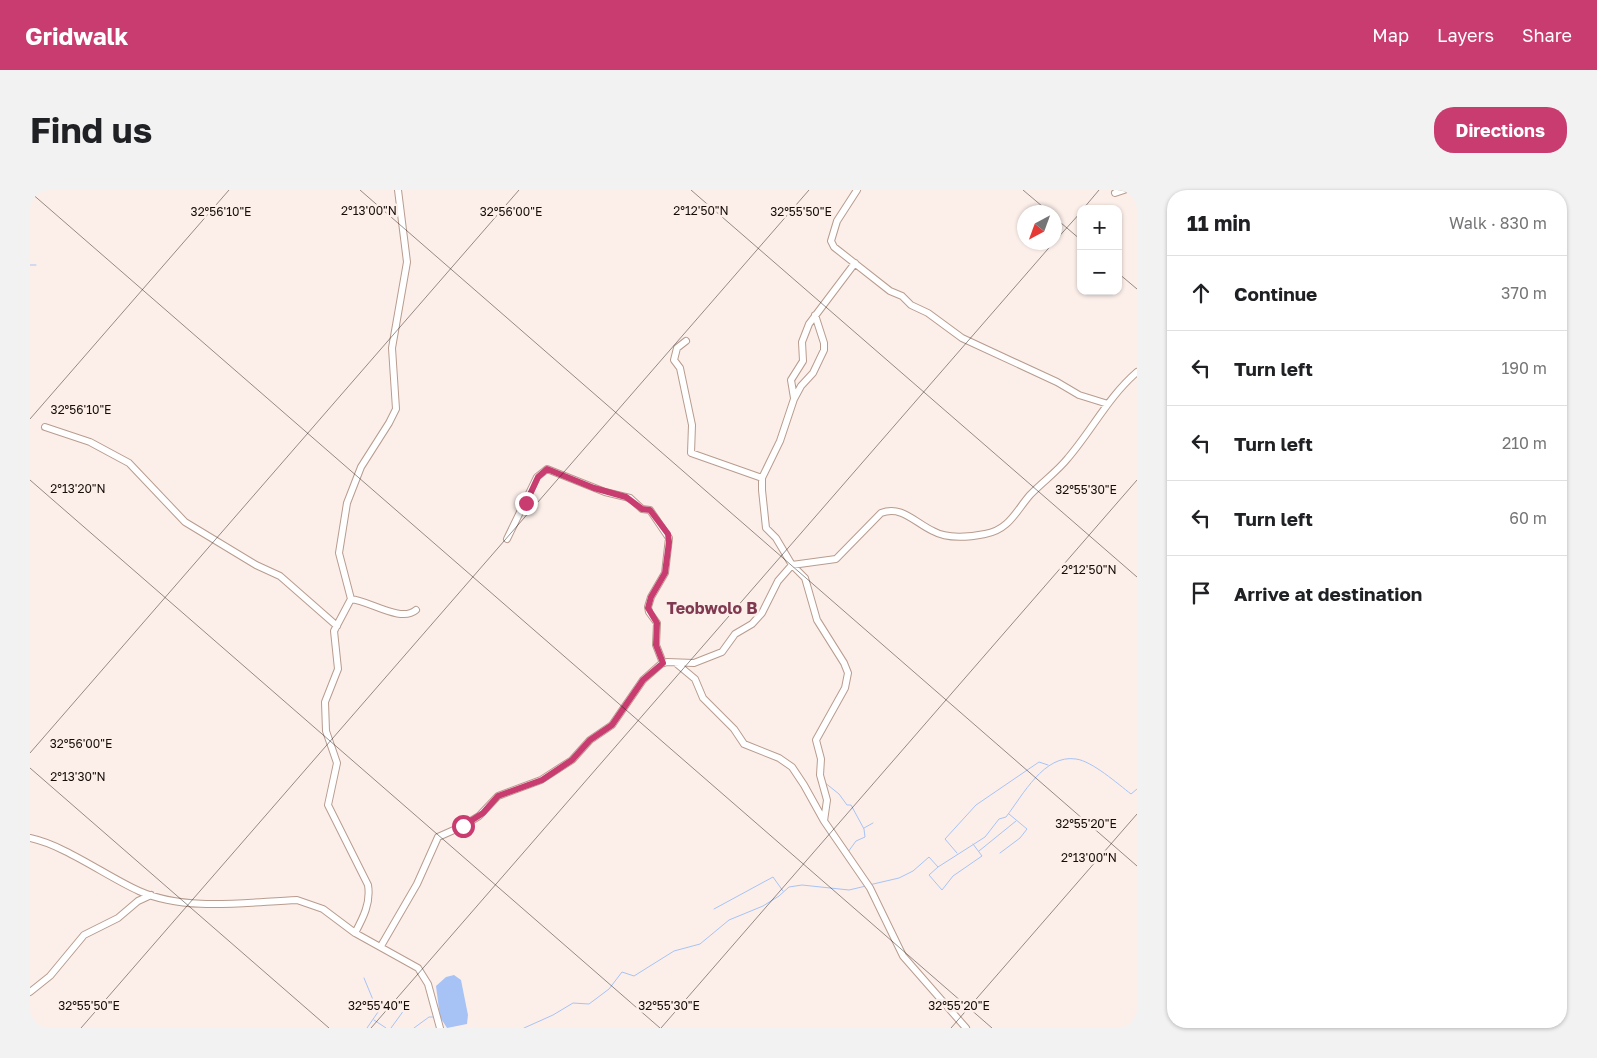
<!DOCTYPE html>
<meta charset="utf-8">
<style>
body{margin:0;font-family:"Golos Text",sans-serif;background:#f2f2f2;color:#202124}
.controls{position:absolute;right:15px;top:15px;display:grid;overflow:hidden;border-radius:10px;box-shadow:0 1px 4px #0004}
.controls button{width:45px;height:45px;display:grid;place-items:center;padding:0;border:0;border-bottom:1px solid #e0e0e0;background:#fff;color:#202124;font:25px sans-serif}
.compass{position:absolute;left:987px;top:15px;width:45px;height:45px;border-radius:50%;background:#fff;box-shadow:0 1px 4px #0004;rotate:221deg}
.stop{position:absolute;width:15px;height:15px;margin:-11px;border:4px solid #c83c70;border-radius:50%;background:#fff}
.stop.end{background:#c83c70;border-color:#fff;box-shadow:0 1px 5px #0008}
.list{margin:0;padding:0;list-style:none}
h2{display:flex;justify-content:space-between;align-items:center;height:65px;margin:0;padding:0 20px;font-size:21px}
h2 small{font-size:16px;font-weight:400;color:#757577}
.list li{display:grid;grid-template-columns:32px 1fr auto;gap:15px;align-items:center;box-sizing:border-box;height:75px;padding:0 20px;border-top:1px solid #e0e0e0}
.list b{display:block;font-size:19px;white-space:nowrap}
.list em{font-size:16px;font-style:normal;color:#757577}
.icon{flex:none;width:28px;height:28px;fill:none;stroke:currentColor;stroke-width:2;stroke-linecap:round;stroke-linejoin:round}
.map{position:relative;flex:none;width:1107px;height:838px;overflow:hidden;border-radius:20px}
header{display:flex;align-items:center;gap:30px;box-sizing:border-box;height:70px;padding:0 25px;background:#c83c70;color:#fff}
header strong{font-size:24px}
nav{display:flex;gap:28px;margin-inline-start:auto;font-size:18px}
.intro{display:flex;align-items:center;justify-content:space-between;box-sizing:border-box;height:120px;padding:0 30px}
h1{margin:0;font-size:35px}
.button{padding:12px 22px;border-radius:20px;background:#c83c70;color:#fff;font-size:18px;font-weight:700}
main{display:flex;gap:30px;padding:0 30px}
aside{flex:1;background:#fff;border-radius:20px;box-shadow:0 1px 4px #0004}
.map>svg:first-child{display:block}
</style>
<header>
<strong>Gridwalk</strong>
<nav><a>Map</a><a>Layers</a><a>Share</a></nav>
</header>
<div class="intro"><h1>Find us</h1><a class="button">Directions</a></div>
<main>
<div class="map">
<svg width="1107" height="838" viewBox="0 0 1107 838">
<rect width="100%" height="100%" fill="#fcefea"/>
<path fill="#a7c3f5" d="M424 785 431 790 438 825 437 834 417 838 410 827 406 796 416 787Z"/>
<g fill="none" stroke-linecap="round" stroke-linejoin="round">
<path stroke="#a7c3f5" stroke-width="1" d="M0 75H6
M794 592 809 604 817 615H821L834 639 835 647 826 651 818 662
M834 638 843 633
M949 661 986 631
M927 663 915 649 946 615 1009 572 1018 575
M970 663 990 648 997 639 979 624
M908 677 899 685 912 700 923 686 952 666 943 654
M839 695 869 688 883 681 899 667 908 677 955 647 969 629 976 627C993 605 1014 564 1046 569 1062 571 1088 594 1101 604L1107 599
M684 719 743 687 753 701
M334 788 348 822 337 838
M344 830 356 838
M361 838 377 816
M384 838 399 827H405
M494 838 523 825 543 813 559 814 579 799 592 782 604 786 644 761 670 754 699 730 733 716 749 706 759 697 772 695 819 700 836 696"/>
<g stroke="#b89c8f" stroke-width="8">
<path id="minor" d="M827 0 807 31 801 51 804 57 860 101 872 106 881 115 898 123 932 148 1027 192 1049 205 1078 214
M1085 3 1094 0
M785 125 794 153V160L783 183 771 196 764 209 750 251 732 288V300L736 338 746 348 762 375 775 388 787 430 814 473 818 483 815 498 786 550 791 569 790 585 797 610 794 631 840 698 873 766 936 838
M656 151 647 158 644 170 650 178 662 235 661 263 732 288
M764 208 761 190 773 171 772 152 779 134 825 73
M15 237 60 252 99 273 155 332 226 375 250 386 307 436
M477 349 507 287 517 279 575 302 600 308 612 319 620 320 639 348 635 383 621 407 618 417 619 422 627 433 626 455 633 473
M321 409C340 411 371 433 386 420
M647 474 665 489 673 508 704 539 714 554 749 568 762 577 774 595 794 631
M0 648C34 655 76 686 109 701 156 722 217 712 267 710L293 719 325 743 388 778 398 794 410 838
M325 743C333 728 341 713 338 695L298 615 307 573 296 541 295 512 308 479 304 441 321 409 309 363 317 313 331 277 359 233 366 219 362 158 377 72 368 0
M351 756 387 694 408 647 433 636 449 626 468 606 511 590 542 570 560 550 582 535 613 490 631 474 637 472 664 473 692 462 705 444 722 434 732 423 748 391 762 375 806 369 851 323C872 315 885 333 903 341 917 349 940 347 955 344 979 340 986 321 1000 305 1012 292 1027 282 1038 268 1062 240 1079 206 1107 182
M0 802 20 786 54 745 88 728 108 711 121 705"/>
</g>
<use href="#minor" stroke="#fff" stroke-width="6"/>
</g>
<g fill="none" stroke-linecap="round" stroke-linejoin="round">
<path stroke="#c83c70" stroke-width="6" d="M433 636 453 623 468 606 512 590 542 570 560 550 582 535 613 490 633 473 626 455 627 433 618 418 621 407 635 383 639 352 638 344 620 320 612 319 596 307 564 298 517 279 508 287 496 313"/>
</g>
<path fill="none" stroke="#160d08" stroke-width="1" stroke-opacity="0.45" d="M330 0 1107 676M661 0 1107 387M993 0 1019 22M0 2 962 838M1053 19 1069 0M1024 27 1051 50M1024 52 1051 22M1088 83 1107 99M0 229 199 0M0 290 630 838M0 563 489 0M0 578 299 838M51 838 779 0M341 838 1024 52M631 838 1107 290M921 838 1107 624"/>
<g text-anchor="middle" stroke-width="5" stroke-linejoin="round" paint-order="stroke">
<g font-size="16" font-weight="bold" fill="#7f3950" stroke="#fcefea">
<text x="682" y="424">Teobwolo B</text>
</g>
</g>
<g font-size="12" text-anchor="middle" fill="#160d08" stroke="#fcefea" stroke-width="5" stroke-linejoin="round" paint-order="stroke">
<text x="339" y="25">2°13'00"N</text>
<text x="671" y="25">2°12'50"N</text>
<text x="191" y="26">32°56'10"E</text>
<text x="481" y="26">32°56'00"E</text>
<text x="771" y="26">32°55'50"E</text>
<text x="51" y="224">32°56'10"E</text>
<text x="48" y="303">2°13'20"N</text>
<text x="1056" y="304">32°55'30"E</text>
<text x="1059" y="384">2°12'50"N</text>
<text x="51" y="558">32°56'00"E</text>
<text x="48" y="591">2°13'30"N</text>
<text x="1056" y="638">32°55'20"E</text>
<text x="1059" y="672">2°13'00"N</text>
<text x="59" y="820">32°55'50"E</text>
<text x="349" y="820">32°55'40"E</text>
<text x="639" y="820">32°55'30"E</text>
<text x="929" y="820">32°55'20"E</text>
</g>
</svg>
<div class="controls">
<button>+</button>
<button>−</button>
</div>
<svg class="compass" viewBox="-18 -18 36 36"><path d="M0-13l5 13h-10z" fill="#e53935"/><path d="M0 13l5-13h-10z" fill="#757577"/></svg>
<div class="stop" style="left:433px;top:636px"></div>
<div class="stop end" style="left:496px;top:313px"></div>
</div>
<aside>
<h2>11 min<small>Walk · 830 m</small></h2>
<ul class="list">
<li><svg class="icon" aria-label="ahead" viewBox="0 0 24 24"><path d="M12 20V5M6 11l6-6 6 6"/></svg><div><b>Continue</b></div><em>370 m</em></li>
<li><svg class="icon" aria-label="left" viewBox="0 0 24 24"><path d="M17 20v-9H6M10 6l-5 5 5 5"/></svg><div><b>Turn left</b></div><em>190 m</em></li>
<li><svg class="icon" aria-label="left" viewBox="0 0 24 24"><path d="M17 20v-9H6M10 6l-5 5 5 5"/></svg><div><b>Turn left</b></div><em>210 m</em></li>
<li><svg class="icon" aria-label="left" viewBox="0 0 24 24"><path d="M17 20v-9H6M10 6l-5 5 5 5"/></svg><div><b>Turn left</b></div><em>60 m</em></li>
<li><svg class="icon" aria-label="arrive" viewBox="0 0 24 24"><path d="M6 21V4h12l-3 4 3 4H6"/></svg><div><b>Arrive at destination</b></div></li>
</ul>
</aside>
</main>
